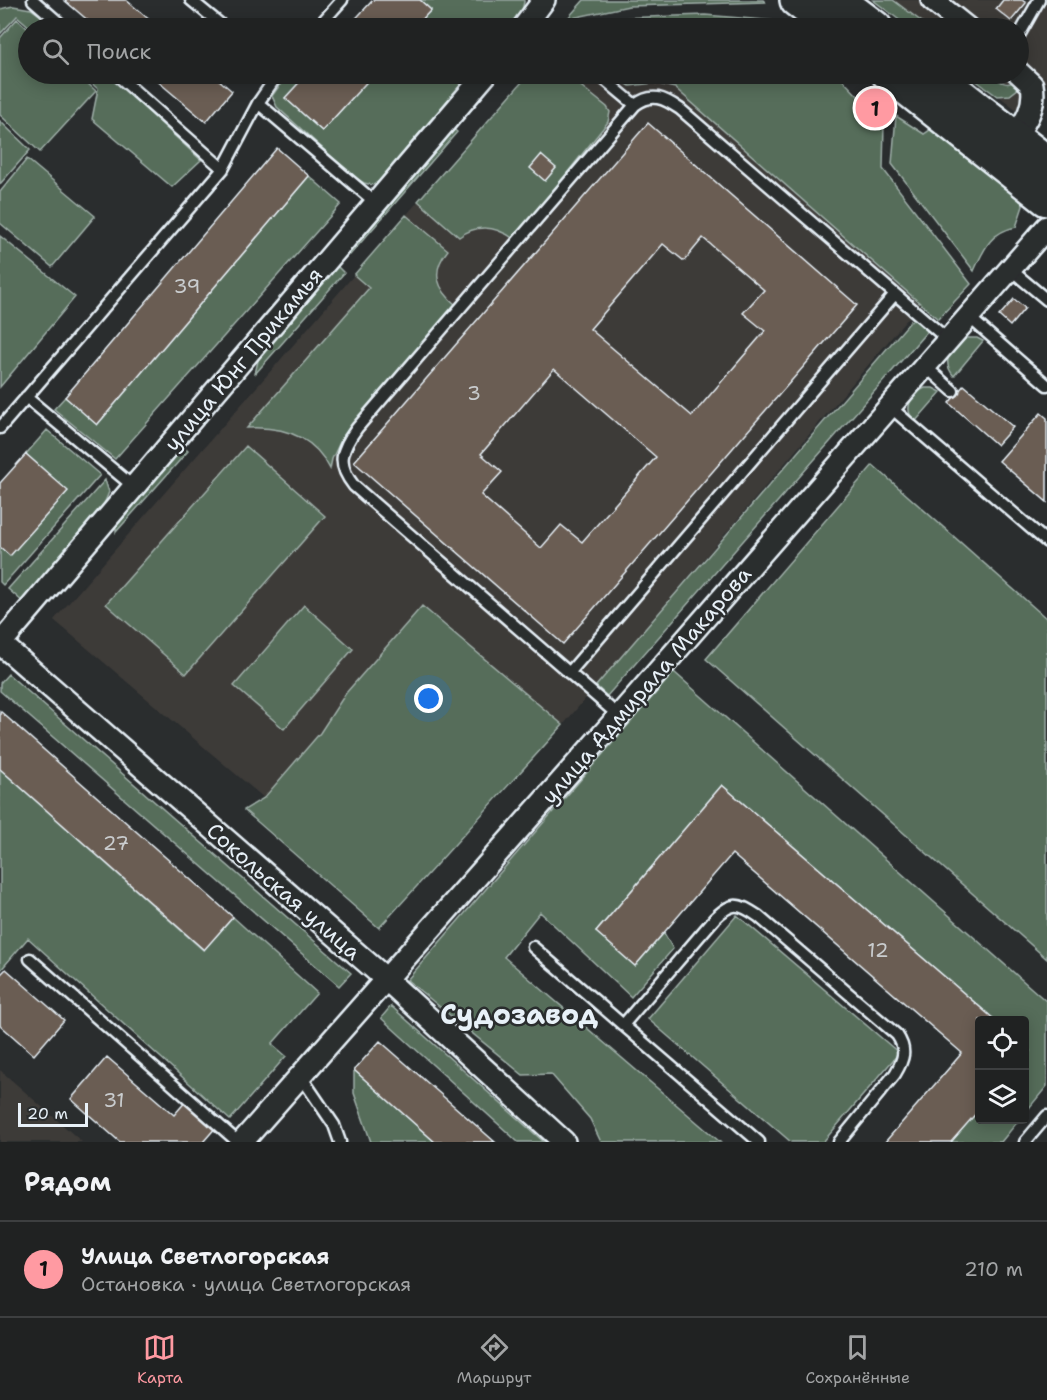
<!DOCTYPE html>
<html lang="ru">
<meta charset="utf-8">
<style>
body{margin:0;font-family:"Shantell Sans",sans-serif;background:#2d2f2f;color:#f1f3f6}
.controls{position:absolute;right:18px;bottom:18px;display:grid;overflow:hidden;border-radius:6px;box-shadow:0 3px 15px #0003}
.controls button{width:54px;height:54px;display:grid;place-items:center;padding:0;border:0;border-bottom:2px solid #3d3f40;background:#202222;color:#f1f3f6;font:30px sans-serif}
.scale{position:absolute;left:18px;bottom:15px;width:70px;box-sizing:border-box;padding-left:6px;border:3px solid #e8f1f8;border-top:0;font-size:16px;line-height:21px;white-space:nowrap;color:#e8f1f8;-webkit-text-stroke:4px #2a2d2e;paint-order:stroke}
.you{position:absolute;left:429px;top:699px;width:21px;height:21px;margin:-15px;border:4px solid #fff;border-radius:50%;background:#1a73e8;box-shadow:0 0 0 9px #1a73e833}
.badge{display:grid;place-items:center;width:39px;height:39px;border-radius:50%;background:#ff9aa2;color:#111;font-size:20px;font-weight:700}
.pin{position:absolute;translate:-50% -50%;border:3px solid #fff;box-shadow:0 2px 6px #0006}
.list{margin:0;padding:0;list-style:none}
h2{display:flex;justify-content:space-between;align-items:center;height:78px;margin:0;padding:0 24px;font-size:26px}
h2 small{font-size:20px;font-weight:400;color:#a2a4a5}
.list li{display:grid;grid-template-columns:39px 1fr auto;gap:18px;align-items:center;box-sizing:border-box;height:96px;padding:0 24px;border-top:2px solid #3d3f40}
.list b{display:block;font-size:22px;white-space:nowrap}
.list p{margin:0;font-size:20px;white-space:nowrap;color:#a2a4a5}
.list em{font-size:20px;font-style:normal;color:#a2a4a5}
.icon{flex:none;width:33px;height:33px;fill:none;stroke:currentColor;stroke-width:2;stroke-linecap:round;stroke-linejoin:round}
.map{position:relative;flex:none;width:1047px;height:1142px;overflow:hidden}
.search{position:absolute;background:#202222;box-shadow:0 3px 15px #0003;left:18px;right:18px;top:18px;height:66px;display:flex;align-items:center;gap:15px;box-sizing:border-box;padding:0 21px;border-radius:33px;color:#a2a4a5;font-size:22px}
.sheet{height:174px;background:#202222}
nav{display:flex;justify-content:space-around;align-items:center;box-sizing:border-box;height:84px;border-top:2px solid #3d3f40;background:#202222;font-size:16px;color:#a2a4a5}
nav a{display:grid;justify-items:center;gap:3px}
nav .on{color:#ff9aa2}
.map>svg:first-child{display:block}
</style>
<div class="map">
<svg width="1047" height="1142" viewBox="0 0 1047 1142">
<rect width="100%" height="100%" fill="#2a2d2e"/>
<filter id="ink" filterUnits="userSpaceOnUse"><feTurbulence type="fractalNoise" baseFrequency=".0167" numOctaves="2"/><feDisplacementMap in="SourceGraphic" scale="12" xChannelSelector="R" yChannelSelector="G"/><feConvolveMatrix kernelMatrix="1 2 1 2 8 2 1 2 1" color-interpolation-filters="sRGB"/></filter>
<g filter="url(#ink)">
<path fill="#3e3b39" d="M876 0H1047V80L1034 123 970 74H1018V28H912Z
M529 74H611L623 83 637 86 654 83 675 88 920 304 563 725 422 606 346 693 320 733 264 798 54 620Z
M0 1070 82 1142H0Z"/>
<path fill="#566d5a" stroke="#9fafa9" stroke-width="1.5" d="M420 0H524V2L522 11 508 28H414L431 10Z
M584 0H763L765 2 629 6 567 19Z
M873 0H893L930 28H910Z
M13 6 31 9 58 28H31L17 16 0 34V9Z
M705 15 789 22 795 28H612L618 18Z
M17 19 28 29V74H77L96 91 40 152 0 115V38Z
M81 74H107L201 160 172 187 92 119 98 89Z
M288 74H299L303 78 285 98 322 131 374 74H470L379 181 373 185 364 183 354 177 277 107 272 96Z
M529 74H584L577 83 607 107 610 112 608 122 514 239C496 226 478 223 459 237L418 201Z
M611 74H837L884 123 883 169 971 284 938 319 675 88 654 83 630 86Z
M967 74C973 74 982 72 988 74 999 78 1003 88 1016 81L1019 88 1010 95 997 96Z
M896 116 924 134 933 128 1021 192 1023 206 1016 227C990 232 984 249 974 271L892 164Z
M0 121 30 150 0 184Z
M450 126 457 132 350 255 343 249Z
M27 159 95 216 52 267 0 223V192Z
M309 176 341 204 115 459 54 409 65 397 98 424Z
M406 215 448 250C430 272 437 289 457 306L343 436 332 459 330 469C314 436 282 426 247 428L369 288 354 275Z
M0 236 75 297 0 387Z
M337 266 344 273 255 374 259 356Z
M915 316 930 328 607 696 596 686Z
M965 338H977L983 341 954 376C941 362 950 346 965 338Z
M925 388H933L941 392 915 422C903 410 910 394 925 388Z
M47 430 100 475 3 585 0 582V547L67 491 26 454Z
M180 444 188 451 116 532V517Z
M246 446 325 516 186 674 106 604Z
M873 465 1047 619V959L706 659Z
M105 480 109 492 104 504 23 602 8 589Z
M304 605 353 649 284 729 234 686Z
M422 606 563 725 379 928 244 810 264 798 320 733 346 693Z
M674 672 1047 1002V1086L1025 1113V1057L1030 1051 1025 1046 1024 1020H995L722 785 596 932 635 966 664 933 673 949 631 997 540 912 504 957 720 1142H601L590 1119 551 1074 523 1075 407 980Z
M8 674 351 973 339 986 0 691V683Z
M0 769 203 950 233 917 317 993 272 1044 286 1056 230 1120 28 938 0 971Z
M737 915 899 1053 823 1142H791L648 1019Z
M391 1006 544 1142H518L381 1018Z
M354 1070 435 1142H371L354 1093Z
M979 1109 980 1120H1019L1001 1142H951Z"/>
<path fill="#6b5d52" stroke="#e8f1f8" stroke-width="1.5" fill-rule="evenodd" d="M64 0H126L159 28H97Z
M373 0H420L431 10 414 28H347Z
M1003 0H1022L1026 3 1011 21 996 9Z
M149 74H212L232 91 206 122Z
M307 74H374L322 131 285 98Z
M648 123 857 305 563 644 354 462ZM703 238 764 290 743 313 765 331 692 416 590 329 663 244 684 261ZM554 369 656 457 582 542 561 525 541 548 481 495 502 472 481 454Z
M277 148 309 176 97 425 65 397Z
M541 155 556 168 545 181 530 168Z
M1014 299 1025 308 1010 326 999 316Z
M964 385 1013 427 997 445 949 403Z
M1041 413 1047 418V502L999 461Z
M26 454 68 491 10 556 0 547V483Z
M0 711 233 917 204 950 0 769Z
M722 785 995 1020H980V1109L951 1142H885L962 1053 732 854 635 966 596 932Z
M6 969 64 1020 34 1055 0 1025V975Z
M380 1041 495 1142H435L354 1070Z
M107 1057 174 1115 187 1100 217 1126 203 1142H120L71 1099Z"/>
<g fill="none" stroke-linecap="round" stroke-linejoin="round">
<g stroke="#e8f1f8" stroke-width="15">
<path id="service" d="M33 0 65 28
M191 0 225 28
M317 28 342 0
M1018 37 1039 0
M116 74 223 169
M598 74 635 105
M258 103 376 203
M1010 269 1047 300
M895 294 948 340
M969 317 1047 385
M925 366 953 391
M26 397 134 487
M889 406 1047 542
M0 428 223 169 258 103 278 74
M569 673 895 294 680 109C664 98 652 92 635 105L357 428C341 450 336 464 354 486L619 716
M533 947 623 1025
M30 959 238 1142
M300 1075 334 1125 340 1142
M759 1142 623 1025 715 918C732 901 739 903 758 916L897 1035C907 1050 904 1059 895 1074L839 1142
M1025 1142 1047 1116"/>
</g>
<g stroke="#e8f1f8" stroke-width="26">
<path id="minor" d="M932 0 967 28
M523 28 544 0
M1015 137C1026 121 1036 106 1032 85L1018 72
M0 643 387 980 564 1142
M0 644 486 74
M242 1142 619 716 1047 227"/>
</g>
<g stroke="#e8f1f8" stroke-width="38">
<path id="primary" d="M797 0 833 28
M838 0 875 28
M889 74 1047 199
M933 74 1047 163"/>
</g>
<use href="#service" stroke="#2a2d2e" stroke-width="10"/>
<use href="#minor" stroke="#2a2d2e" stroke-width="21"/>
<use href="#primary" stroke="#2a2d2e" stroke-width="33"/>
</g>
</g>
<g text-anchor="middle" stroke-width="5" stroke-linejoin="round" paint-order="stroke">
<g font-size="20" fill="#c9ccce">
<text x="187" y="293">39</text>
<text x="474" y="400">3</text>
<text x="116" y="850">27</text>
<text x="878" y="957">12</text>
<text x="114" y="1107">31</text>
</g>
<g font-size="22" fill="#e8f1f8" stroke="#2a2d2e">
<text transform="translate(243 359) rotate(-50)" y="8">улица Юнг Прикамья</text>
<text transform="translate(646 685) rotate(-49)" y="8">улица Адмирала Макарова</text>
<text transform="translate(284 891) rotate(41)" y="8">Сокольская улица</text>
</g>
<g font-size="28" font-weight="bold" fill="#e8f1f8" stroke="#2a2d2e">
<text x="519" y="1024">Судозавод</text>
</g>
</g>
</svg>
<div class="controls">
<button><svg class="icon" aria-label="locate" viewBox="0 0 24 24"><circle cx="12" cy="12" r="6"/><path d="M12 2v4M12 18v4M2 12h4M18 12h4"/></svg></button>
<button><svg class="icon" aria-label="layers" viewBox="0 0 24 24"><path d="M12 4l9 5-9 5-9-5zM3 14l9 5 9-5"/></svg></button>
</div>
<div class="scale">20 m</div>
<div class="you"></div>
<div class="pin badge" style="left:875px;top:108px">1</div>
<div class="search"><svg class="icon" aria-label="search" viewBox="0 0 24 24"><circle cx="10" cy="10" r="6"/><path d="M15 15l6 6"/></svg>Поиск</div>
</div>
<section class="sheet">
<h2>Рядом<small></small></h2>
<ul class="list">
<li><span class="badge">1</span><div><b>Улица Светлогорская</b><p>Остановка · улица Светлогорская</p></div><em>210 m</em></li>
</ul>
</section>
<nav>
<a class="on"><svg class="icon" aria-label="map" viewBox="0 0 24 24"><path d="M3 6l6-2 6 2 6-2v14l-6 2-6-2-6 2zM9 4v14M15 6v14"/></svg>Карта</a>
<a><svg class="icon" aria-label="directions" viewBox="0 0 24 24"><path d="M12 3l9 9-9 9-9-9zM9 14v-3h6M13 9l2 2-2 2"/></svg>Маршрут</a>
<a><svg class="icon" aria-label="saved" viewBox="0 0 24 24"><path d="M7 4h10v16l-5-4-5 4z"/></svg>Сохранённые</a>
</nav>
